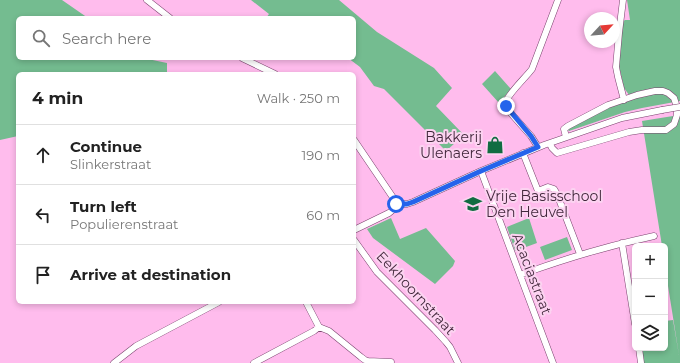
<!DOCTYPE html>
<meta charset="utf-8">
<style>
body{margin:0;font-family:Montserrat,sans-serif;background:#f2f2f2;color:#222}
.controls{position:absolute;right:12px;bottom:12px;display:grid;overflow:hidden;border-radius:6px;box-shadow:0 2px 6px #0003}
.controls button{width:36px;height:36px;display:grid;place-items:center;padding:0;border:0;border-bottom:1px solid #e0e0e0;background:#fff;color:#222;font:20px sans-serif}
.compass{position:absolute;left:584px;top:12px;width:36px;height:36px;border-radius:50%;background:#fff;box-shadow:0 2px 6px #0003;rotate:64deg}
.stop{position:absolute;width:12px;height:12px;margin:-9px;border:3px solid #2563eb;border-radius:50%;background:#fff}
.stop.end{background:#2563eb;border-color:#fff;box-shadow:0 1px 4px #0008}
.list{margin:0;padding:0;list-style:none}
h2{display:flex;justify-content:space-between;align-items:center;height:52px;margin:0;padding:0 16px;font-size:17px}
h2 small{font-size:13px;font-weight:400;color:#767676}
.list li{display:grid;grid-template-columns:26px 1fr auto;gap:12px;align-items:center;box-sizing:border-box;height:60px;padding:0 16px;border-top:1px solid #e0e0e0}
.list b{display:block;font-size:15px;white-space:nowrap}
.list p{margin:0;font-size:13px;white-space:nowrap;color:#767676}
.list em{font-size:13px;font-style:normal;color:#767676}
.icon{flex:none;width:22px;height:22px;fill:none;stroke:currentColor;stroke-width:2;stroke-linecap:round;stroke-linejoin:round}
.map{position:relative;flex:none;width:680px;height:363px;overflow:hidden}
.search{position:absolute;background:#fff;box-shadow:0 2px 6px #0003;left:16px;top:16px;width:340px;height:44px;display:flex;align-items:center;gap:10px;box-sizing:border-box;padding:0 14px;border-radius:6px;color:#767676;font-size:15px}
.panel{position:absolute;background:#fff;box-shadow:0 2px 6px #0003;left:16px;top:72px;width:340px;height:232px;border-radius:6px}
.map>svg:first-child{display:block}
</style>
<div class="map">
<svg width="680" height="363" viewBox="0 0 680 363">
<rect width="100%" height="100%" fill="#ffbced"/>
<path fill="#74bc90" d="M0 0H62L88 18H18V58H143L167 63V74H18V136L0 140Z
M251 0H339L377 32 434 68 452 88 436 106 464 135 446 151 384 89 374 86 360 67 348 58H354V18H266L269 14Z
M627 0H680V101L642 108 625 112 569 131 568 130 571 126 608 107 632 99 624 88 619 66 622 22 625 20H630Z
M495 71 511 89 499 103 482 84Z
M673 116H680V363H643L641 348H665V321L673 320 679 355 665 267V246H662L642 121Z
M391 218 400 239 426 228 455 261 453 266 435 284 373 238 367 229Z
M529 218 537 243 515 251 507 227Z
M567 237 572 250 545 260 540 247Z"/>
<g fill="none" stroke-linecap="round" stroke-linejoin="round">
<g stroke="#7b426e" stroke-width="7">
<path id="street" d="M147 0 170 18
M623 0 619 33 616 67 618 77 624 100
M242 58 275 74
M354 140 394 199 395 204
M550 144 552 148 557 153 629 132 642 130H666L674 124 677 115V107L674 98 668 93 663 91H655L637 95 608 105 568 126 564 129 566 137
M538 147 531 136 509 111C507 108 506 105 506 102 507 95 527 76 532 69L558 0
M523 153 538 191 548 187 554 189 557 194 580 254
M481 171 553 363
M395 204H407L413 202 481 171 544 145 622 118 662 110
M354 230 389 213 394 209 395 204
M354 240 377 272 435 330 446 342 450 347 458 363
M622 243 635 324
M520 275C564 259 607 246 654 236
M306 302 319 327 329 331 361 357 365 360 368 361 391 362
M639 348 641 363
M114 363 136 346 219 302
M254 363 314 331 319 327"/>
</g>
<use href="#street" stroke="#fff" stroke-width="6"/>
<g stroke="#7b426e" stroke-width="7" stroke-linecap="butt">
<path id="street-bridge" d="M662 110 680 107"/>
</g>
<use href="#street-bridge" stroke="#fff" stroke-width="6"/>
</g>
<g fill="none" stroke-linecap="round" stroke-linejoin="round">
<path stroke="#2563eb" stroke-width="5" d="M396 204H407L413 202 481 171 538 147 531 136 506 106"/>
</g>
<defs>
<g id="shop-bare" transform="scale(1.38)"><path d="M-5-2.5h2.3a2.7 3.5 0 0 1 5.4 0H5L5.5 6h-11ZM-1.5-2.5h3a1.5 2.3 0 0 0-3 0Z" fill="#106c41" stroke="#fcd3f1" stroke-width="2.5" paint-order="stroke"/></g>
<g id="school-bare" transform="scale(1.38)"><path d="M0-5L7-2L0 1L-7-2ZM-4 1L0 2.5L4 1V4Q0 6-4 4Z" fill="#106c41" stroke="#fcd3f1" stroke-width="2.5" paint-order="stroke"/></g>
</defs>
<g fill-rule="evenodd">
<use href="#shop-bare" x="495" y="145"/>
<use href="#school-bare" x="473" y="204"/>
</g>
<g text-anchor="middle" stroke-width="4" stroke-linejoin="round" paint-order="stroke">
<g font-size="14" fill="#42283c" stroke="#fcd3f1" text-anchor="end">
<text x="482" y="142">Bakkerij<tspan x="482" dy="16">Ulenaers</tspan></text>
<text x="486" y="201" text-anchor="start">Vrije Basisschool<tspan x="486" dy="16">Den Heuvel</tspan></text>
</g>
<g font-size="14" fill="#42283c" stroke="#fcd3f1">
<text transform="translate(532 274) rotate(69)" y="5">Acaciastraat</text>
<text transform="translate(416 293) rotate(47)" y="5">Eekhoornstraat</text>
</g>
</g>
</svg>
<div class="controls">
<button>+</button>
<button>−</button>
<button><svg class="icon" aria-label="layers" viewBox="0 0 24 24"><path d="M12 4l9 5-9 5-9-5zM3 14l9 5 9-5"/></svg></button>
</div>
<svg class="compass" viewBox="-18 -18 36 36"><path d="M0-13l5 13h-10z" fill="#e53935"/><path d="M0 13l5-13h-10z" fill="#767676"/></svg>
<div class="stop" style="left:396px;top:204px"></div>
<div class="stop end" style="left:506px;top:106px"></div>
<div class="search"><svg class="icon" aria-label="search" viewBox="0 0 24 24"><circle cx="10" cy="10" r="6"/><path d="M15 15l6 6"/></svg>Search here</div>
<section class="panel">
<h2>4 min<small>Walk · 250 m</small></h2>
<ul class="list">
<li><svg class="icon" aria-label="ahead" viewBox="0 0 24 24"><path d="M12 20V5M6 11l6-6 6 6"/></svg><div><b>Continue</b><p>Slinkerstraat</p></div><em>190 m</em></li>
<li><svg class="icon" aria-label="left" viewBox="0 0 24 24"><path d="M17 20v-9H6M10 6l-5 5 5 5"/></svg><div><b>Turn left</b><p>Populierenstraat</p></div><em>60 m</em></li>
<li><svg class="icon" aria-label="arrive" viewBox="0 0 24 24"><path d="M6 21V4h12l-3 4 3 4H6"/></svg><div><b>Arrive at destination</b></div></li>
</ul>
</section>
</div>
